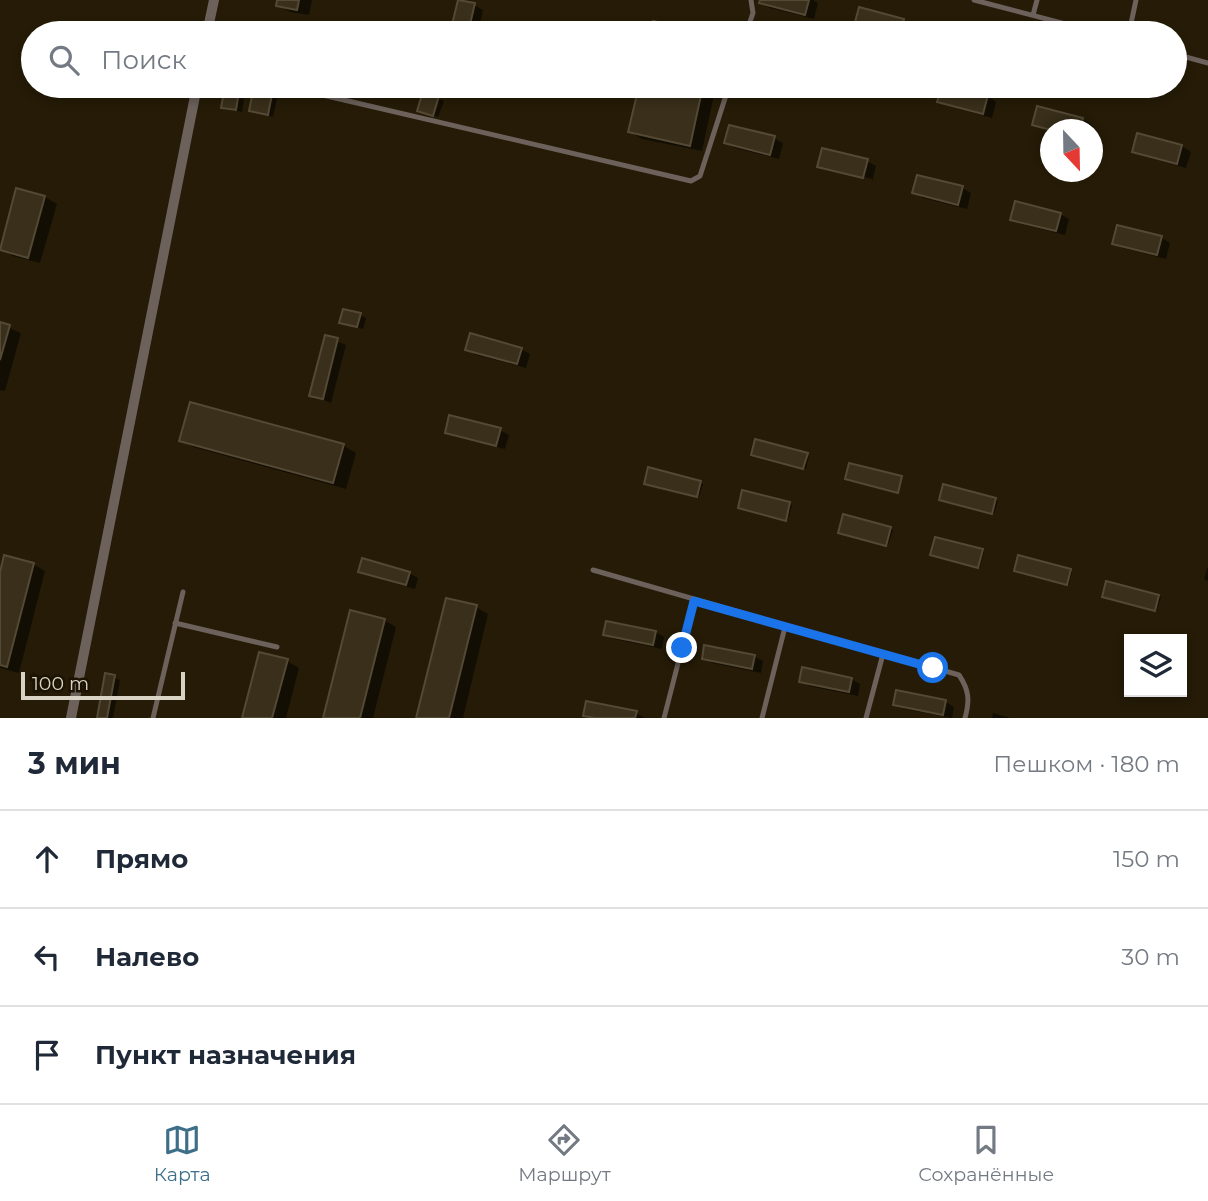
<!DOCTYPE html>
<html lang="ru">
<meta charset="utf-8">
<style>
body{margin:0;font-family:Montserrat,sans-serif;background:#f6f6f7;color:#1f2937}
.controls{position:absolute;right:21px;bottom:21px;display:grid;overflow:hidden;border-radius:0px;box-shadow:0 4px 10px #0003}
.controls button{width:63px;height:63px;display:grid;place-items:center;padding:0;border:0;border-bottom:2px solid #e0e1e3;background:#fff;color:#1f2937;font:35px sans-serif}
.compass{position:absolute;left:1040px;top:119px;width:63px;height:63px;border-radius:50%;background:#fff;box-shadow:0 4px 10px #0003;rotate:158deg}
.scale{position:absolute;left:21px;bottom:18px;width:164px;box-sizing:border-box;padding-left:7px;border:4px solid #d9d3c6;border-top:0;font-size:19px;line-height:24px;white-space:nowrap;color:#d9d3c6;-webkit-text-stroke:5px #1b1201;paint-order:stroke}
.stop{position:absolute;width:21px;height:21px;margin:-16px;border:5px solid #1a73e8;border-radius:50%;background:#fff}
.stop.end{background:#1a73e8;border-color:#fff;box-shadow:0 2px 7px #0008}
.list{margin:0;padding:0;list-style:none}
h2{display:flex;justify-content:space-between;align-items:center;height:91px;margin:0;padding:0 28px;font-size:30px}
h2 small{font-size:23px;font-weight:400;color:#747a83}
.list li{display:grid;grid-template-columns:46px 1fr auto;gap:21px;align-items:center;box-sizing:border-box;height:98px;padding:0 28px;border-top:2px solid #e0e1e3}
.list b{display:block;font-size:26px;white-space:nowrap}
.list em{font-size:23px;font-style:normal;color:#747a83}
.icon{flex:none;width:38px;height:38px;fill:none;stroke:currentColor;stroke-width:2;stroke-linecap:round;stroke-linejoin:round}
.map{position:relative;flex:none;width:1208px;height:718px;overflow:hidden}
.search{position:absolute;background:#fff;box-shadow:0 4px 10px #0003;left:21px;right:21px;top:21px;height:77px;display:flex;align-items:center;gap:18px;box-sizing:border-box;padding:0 24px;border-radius:38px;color:#747a83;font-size:26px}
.sheet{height:385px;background:#fff}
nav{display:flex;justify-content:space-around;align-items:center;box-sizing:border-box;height:98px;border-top:2px solid #e0e1e3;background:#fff;font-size:19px;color:#747a83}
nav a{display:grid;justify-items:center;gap:4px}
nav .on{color:#3e6f89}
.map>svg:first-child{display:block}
</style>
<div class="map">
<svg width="1208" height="718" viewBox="0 0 1208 718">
<rect width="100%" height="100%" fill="#251b07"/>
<path fill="#0007" d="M279 0H312L309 15 290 12 278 5Z
M762 0H813L818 3 814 19 770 8 761 2Z
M459 2 474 5 483 10 478 33H452Z
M904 21 912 26 910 33H875L856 25Z
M227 86 246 87 242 112 223 107Z
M640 86H716L702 151 642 139 630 132Z
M868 86H898L896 93Z
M944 86 988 96 996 102 992 118 948 106 939 101Z
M1075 86H1101L1099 92Z
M256 87 278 94 273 117 250 110Z
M438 98 444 101 438 117 425 113Z
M1082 119 1091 124 1090 130 1050 131 1034 124Z
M1138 135 1182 146 1191 152 1186 168 1143 156 1134 151Z
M774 138 783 143 779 159 735 148 726 143Z
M867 161 876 166 872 182V179L826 167V170L819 166Z
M962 188 971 193 967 209 923 198 914 193Z
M17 190 45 197 57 204 40 263 13 256 1 249Z
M1060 214 1069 219 1065 235 1021 224 1012 219Z
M1118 227 1162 238 1170 243 1166 259 1123 248 1114 243Z
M360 315 366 318 363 329 341 322Z
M0 324 21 333 5 391 0 390Z
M326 337 346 345 331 403 311 395Z
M521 349 530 354 526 368 476 355 467 350Z
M191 404 344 446 356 453 346 489 193 447 181 440Z
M500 430 509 435 505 449 456 437 447 432Z
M807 454 809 456 806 469 755 456Z
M701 483 703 484 699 497 648 484Z
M744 492 792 505 788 520 742 508Z
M996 499 998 501 994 514 943 501Z
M890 528 893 530 888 545 842 533Z
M982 551 984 552 980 568 934 556Z
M33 564 45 571 19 673 0 668V579Z
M1208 566V581L1204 579Z
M360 571 409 573 418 578 415 589 369 576Z
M1070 571 1072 572 1069 585 1018 572Z
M1158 596 1161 597 1157 611 1106 597Z
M447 600 476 607 488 614 463 718H418Z
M351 612 384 620 396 627 373 718H325Z
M656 632 664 637 662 649 614 639 605 634Z
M261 654 287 661 299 668 286 718H244Z
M754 656 763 661 761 673 712 663 704 658Z
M107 676 120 680 113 718H99Z
M851 679 860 684 858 696 809 686 801 681Z
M897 692 946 702 954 707 952 718 904 709 895 704Z
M636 713 645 718H591L585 715Z
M993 713 1010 718H992Z"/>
<path fill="#392f1a" stroke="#544934" stroke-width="2" d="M277 0H299L297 10 276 6Z
M458 0 475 3 468 33H450Z
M760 0H809L805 15 759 3Z
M859 7 904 19 901 33H881L854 26Z
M653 21 708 33H650Z
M225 86H240L236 110 221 108Z
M254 86 273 89 268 115 249 111Z
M639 86H703L690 146 628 132Z
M942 86H953L988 95 983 114 937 102Z
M423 91 439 96 433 116 417 111Z
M1037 106 1083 118 1080 130H1051L1032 125Z
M729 125 775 136 770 155 724 143Z
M1137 133 1182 145 1177 164 1132 152Z
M822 148 868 159 863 178 817 167Z
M917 175 963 186 958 205 912 193Z
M16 188 45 196 28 258 0 250Z
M1015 201 1061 213 1056 231 1010 220Z
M1117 225 1162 236 1157 255 1112 244Z
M343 309 361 313 357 327 339 323Z
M0 322 10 325 0 360Z
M470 333 522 348 517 364 465 350Z
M325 335 338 338 323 399 309 396Z
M190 402 344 444 333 483 179 441Z
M449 415 501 428 496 446 445 433Z
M755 439 808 453 803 469 751 455Z
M849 463 902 476 898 493 845 479Z
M648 467 701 481 697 497 644 484Z
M943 484 996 498 992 514 939 500Z
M742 490 790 502 786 521 738 508Z
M843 514 891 527 886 546 838 533Z
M935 537 983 549 978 568 930 555Z
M4 555 34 563 7 667 0 665V572Z
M1018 555 1071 569 1067 585 1014 571Z
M362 558 410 572 406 585 358 572Z
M1106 581 1159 595 1155 611 1102 597Z
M446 598 477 605 449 718H416Z
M350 610 385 619 360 718H323Z
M606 621 656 631 653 645 603 635Z
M704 645 755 655 752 669 702 659Z
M259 652 288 659 272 718H242Z
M802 667 852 678 849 692 799 682Z
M105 673 115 675 107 718H97Z
M896 690 946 700 943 715 893 705Z
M586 701 637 711 635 718H595L583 716Z"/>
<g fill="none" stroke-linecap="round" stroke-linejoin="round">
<path stroke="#6c615b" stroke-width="5" d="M974 0 1100 33
M1033 15 1037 0
M746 33 753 13 751 0
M1129 33 1136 0
M1175 54 1208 63
M284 86 691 181 700 176 729 86
M593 570 959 675C969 690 970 700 965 718
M175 623 277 647
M153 718 183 592
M664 718 694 601
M762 718 785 627
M866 718 883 654"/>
<path stroke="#6c615b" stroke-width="10" d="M207 33 214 0
M71 718 197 86"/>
</g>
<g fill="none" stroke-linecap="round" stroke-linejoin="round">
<path stroke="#1a73e8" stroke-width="9" d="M682 648 694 601 933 668"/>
</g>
</svg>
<div class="controls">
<button><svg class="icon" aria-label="layers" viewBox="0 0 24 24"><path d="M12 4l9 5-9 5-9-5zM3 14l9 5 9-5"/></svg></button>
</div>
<svg class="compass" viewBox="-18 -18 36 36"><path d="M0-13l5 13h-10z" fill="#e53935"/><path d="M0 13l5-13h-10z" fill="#747a83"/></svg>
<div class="scale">100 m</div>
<div class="stop" style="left:933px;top:668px"></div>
<div class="stop end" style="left:682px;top:648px"></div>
<div class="search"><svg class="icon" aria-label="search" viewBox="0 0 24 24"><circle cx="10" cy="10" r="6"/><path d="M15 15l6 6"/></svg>Поиск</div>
</div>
<section class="sheet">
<h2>3 мин<small>Пешком · 180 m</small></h2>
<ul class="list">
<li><svg class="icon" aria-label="ahead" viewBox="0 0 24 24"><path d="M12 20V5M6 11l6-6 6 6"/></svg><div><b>Прямо</b></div><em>150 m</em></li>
<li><svg class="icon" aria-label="left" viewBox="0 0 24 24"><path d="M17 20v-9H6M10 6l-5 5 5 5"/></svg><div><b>Налево</b></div><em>30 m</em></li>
<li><svg class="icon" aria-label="arrive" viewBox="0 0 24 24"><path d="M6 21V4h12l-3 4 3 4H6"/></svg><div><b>Пункт назначения</b></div></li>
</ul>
</section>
<nav>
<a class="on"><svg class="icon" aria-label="map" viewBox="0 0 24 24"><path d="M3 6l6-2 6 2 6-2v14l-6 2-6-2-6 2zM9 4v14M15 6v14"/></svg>Карта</a>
<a><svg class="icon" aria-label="directions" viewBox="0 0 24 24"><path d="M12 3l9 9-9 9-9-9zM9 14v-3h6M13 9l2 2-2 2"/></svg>Маршрут</a>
<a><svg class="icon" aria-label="saved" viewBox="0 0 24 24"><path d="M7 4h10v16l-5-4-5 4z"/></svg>Сохранённые</a>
</nav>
